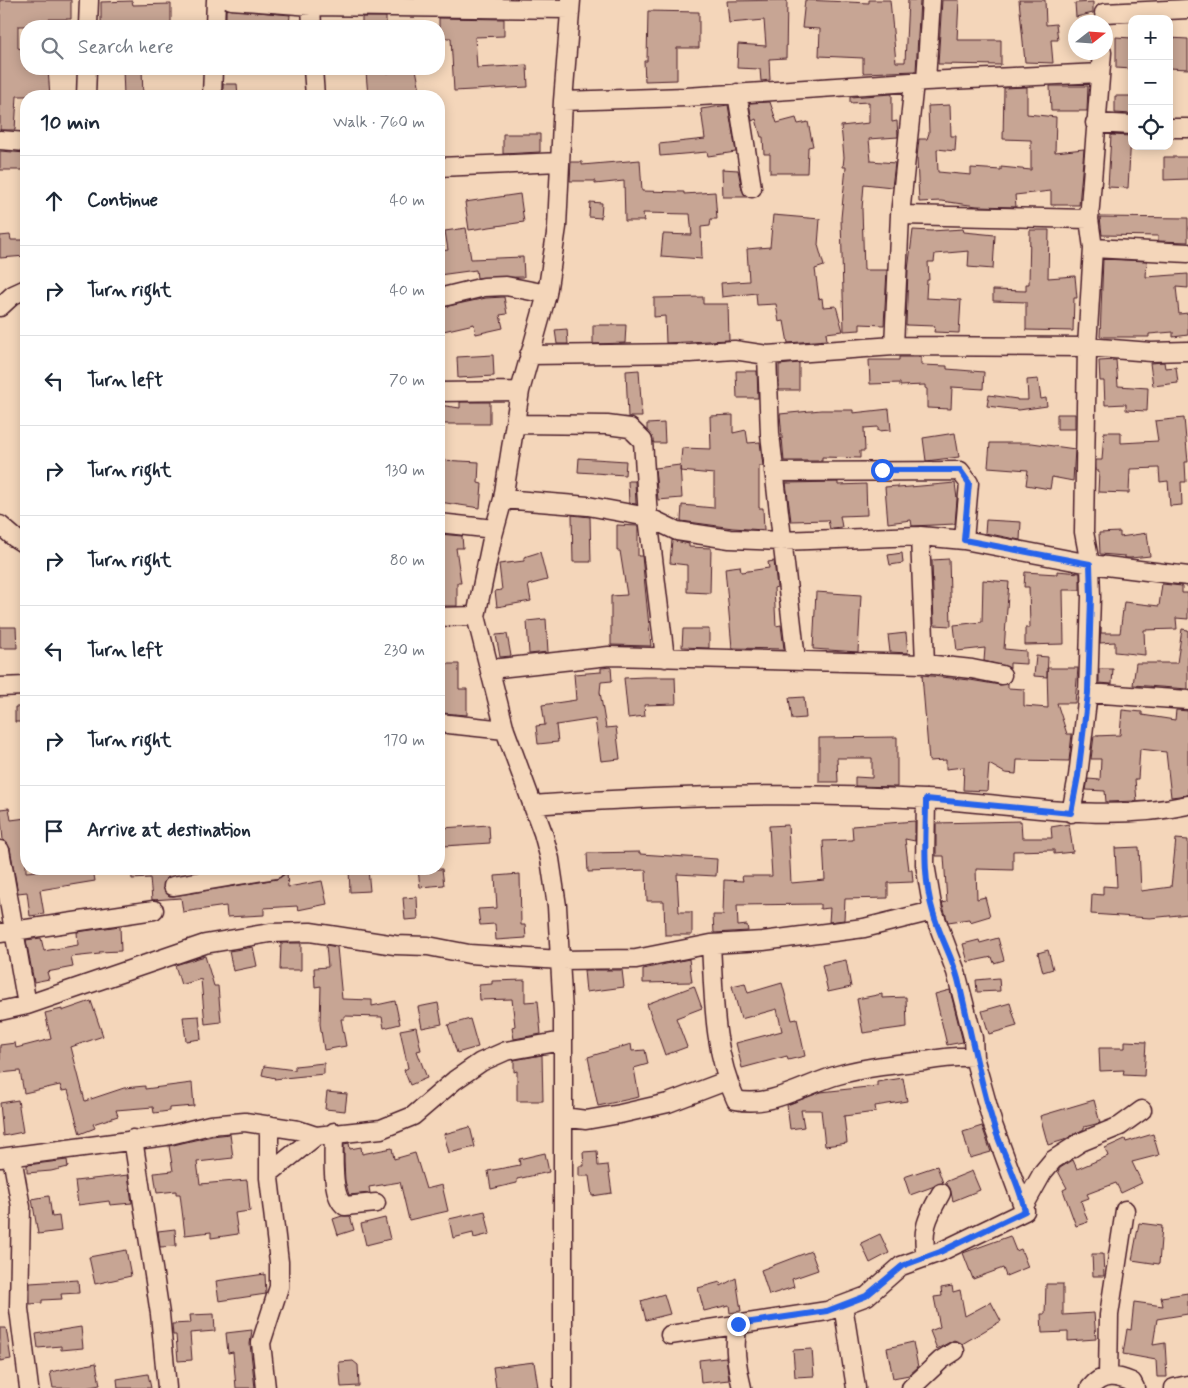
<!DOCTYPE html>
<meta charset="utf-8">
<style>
body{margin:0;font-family:Mynerve,sans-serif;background:#f6f6f7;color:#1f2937}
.controls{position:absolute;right:15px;top:15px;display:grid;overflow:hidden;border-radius:10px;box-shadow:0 2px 12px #0003}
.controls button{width:45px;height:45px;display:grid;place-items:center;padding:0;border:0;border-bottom:1px solid #e0e1e3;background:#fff;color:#1f2937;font:25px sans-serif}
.compass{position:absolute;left:1068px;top:15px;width:45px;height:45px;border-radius:50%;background:#fff;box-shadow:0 2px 12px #0003;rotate:73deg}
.stop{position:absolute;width:15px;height:15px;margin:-11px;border:4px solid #2563eb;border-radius:50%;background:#fff}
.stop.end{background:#2563eb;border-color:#fff;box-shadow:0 1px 5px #0008}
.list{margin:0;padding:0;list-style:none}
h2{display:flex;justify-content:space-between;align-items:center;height:65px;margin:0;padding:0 20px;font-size:21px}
h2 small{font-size:16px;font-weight:400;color:#747a83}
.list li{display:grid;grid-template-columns:32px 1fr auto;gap:15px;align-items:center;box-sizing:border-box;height:90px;padding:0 20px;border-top:1px solid #e0e1e3}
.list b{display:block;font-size:19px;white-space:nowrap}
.list em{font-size:16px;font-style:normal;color:#747a83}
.icon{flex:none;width:28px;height:28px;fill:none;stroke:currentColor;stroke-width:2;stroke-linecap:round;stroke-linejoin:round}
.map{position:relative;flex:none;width:1188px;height:1388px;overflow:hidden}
.search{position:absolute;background:#fff;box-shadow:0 2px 12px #0003;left:20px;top:20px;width:425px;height:55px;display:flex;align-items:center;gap:12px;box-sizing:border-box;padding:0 18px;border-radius:20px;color:#747a83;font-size:19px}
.panel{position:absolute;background:#fff;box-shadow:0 2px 12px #0003;left:20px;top:90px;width:425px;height:785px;border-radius:20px}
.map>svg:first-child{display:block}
</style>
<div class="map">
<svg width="1188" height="1388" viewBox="0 0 1188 1388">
<rect width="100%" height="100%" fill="#f4d6ba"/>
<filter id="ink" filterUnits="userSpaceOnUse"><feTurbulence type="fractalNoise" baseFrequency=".02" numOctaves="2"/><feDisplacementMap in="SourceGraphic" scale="10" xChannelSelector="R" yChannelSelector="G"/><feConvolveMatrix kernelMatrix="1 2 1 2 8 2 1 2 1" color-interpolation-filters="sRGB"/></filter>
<g filter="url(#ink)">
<path fill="#c7a594" stroke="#4a1f2b" d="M0 0H71V19H49V26H18V48L26 50V69H48L50 96H17L15 130H0Z
M787 0 786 58 769 59 770 80 761 81 760 69 737 68 738 44 766 46 764 20 729 23 727 1Z
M805 0 869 3V0H890L896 62H905L908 0H920L916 71 863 73V58L819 56 820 29 802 28Z
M942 0H959L957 40H1001V65L938 64Z
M1019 0H1045L1046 25 1056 24 1058 40H1051L1053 63 1025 62Z
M132 1 133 5 171 4V26H101V2Z
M1093 2V13L1076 17 1075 3Z
M226 9 290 15 289 26H246L247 24 226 23Z
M648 11 699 12V48H677V80L645 81 644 61H647Z
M362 17H386V26H362Z
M439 18 504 19V36L475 37 477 68 527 65 528 87 454 91 451 38H439Z
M1116 37 1132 38V69L1116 68Z
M1169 38 1188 39V69L1169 68Z
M123 69H142L143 96H124Z
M416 69 420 90 368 96 366 72 387 70V73Z
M223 84H237L238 96H223Z
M1050 86H1088L1087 111H1051Z
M1027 87V114L1056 117 1055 152 1084 149 1079 205H1051V191L1015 195 1016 207 977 206 941 201 919 202 917 157 919 139H927L929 133 928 106 950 105 951 136H956L955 151 937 149 938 172 971 175V168L1001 170V167L1031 170V140L1003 139 1004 88Z
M892 94V122L897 121 898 137 869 139 871 161 895 163 892 187 864 184 862 209 864 270H887L884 325 860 324V330L844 331 841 218 846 167H843L844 157 841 126 869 123V102L850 103V97Z
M1115 96H1132V114L1115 113Z
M770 102 777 123 796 118 798 124 808 122 813 146 808 147 807 173H770V154H764L763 137H761L756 119 752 121 749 103Z
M728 105 736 152 708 156 707 152 660 156 659 144 705 139 701 109Z
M503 134H540V152L503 154Z
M1111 135 1131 136 1128 188 1108 187Z
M0 151 26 153V170H0Z
M1164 157H1188V179L1164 180Z
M640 160 642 191 684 192V194L715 192 717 219H711L710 226 701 227 702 259 661 256 663 234 692 235 690 214 643 213 644 221H625L624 181 595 184V181H570L571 162H582V165Z
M722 169 738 170 742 190 747 197H723Z
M520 194 524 222 469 230 465 202Z
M590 202 602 203 601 218 589 217Z
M773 215 820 219 818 245 824 266 815 269 819 299 822 298 823 307 836 306 843 331 826 333 827 340 788 343 784 321 779 322 776 304 757 305 756 293 722 297 721 283 749 281 747 249 770 247Z
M1100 217 1188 218V242L1158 241V236L1102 235Z
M466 228 471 259 523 257 524 277 477 278 476 270 439 275V251L448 250 445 231Z
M963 229 964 232 995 235 993 269 968 267 969 251 935 254 934 262H928L929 280H927L926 298 961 300 959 333 934 332 935 326 906 325 908 270 913 230 931 231Z
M1030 230H1049L1048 278 1075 276 1077 298H1074L1073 331 1026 330V302L993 301V290L1026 291V284H1029Z
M10 235 11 240H26V256L0 258V236Z
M1103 259 1147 261 1146 277 1188 274V288L1176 287 1179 314 1188 313V335L1173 337V332L1149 334V337H1100Z
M504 297 507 314 500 315 503 328 476 334 474 324 439 332V308L486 298Z
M703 297V304H728L729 340 666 343 665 316 654 317V298Z
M593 325H626L625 343 593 344Z
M567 329 568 344H557L555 330Z
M493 355 494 376 458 378 457 357Z
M899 357H921V365L947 366V369L984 372 983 389 952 387 951 409 927 408V389L925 388V385L900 386V383L870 384 869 360H899Z
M1116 360 1118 386 1148 388 1147 411 1126 410V404L1105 405 1104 381H1100L1099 361Z
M1164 362 1165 368 1176 367 1178 383 1153 386 1150 363Z
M799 363V390H779V365Z
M639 370 642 417H628L626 371Z
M736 371H757L758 398H737Z
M1038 379 1041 399 1046 398 1047 406 1019 410 987 406 989 395 1017 399V400H1028L1027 380Z
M460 402H490V424H439V405L460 408Z
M889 409 891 430 878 431V427L864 428 865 451H860V458L822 457V461H784L780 414 821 410H853V413Z
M1057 414H1075V429H1057Z
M733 415V433L746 430 748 443 760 442 763 466H759V508H763L764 530 733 528 681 521 682 505 714 508V474L680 471 682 448 711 449 710 416Z
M1184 418 1188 462H1185L1186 482H1181L1182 505 1170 506 1168 481 1160 482 1159 468 1130 469 1129 493 1098 492 1099 471H1096V460H1102L1104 432H1121V443L1158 441 1155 421Z
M664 423 665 443H654L647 430V424Z
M955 433 959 457 926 461 923 438Z
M990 443H1032L1075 449 1073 481 1052 477 1050 489 1026 485 1028 470 988 467Z
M579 458 626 461 625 475 578 472Z
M441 460 479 462 478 483 482 484 480 508 439 502Z
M680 465 682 498 658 500 655 468Z
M628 481H635L636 504 629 503Z
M838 482V485L866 484 867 515 840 516 842 527 833 528 830 529 828 520 791 521 786 483Z
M955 483 957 499 955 524 912 526 911 520 888 523 885 487 898 486V488Z
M572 515 590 517 591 562H573Z
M986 520 1021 522 1020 540 985 533Z
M617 525 638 526V556H642L651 646 611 645V596L627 595 620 551H617Z
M1120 532V537L1147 533 1150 556 1131 558H1125V556L1100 554 1099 533Z
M439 534 462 536 463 548H456L461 583H457V606H439Z
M672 540 689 544V547L711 548 710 593 687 592V565L670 563Z
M540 552 547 580 528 585 531 601 497 607 495 591 502 590 499 564 524 561V557Z
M902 553 903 563 890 565 888 555Z
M949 559 951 626 934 625 932 560Z
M774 561 777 587 774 588 776 626 781 625 784 649 732 648 725 568 740 566 741 572 769 568 768 562Z
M1057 571 1080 573V590H1063L1064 644 1025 645V628H1030L1029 587H1024L1025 572 1057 574Z
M983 580 1009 582 1004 649 1026 651V664L1010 663V668L984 661 985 648 957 651 954 625 982 622Z
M1162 584 1182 586V593H1188V619L1176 618 1177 629 1144 630 1145 655 1115 652V642L1100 643 1101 627V633H1120L1124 602 1159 606Z
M816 592 861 595 858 652 813 649Z
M546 619 548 652 529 654 527 621Z
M0 627H16L17 648H0Z
M683 629H709V648L682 647Z
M1182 629 1188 630V689L1133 685 1136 663H1177Z
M906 633 908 653 890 652 888 635Z
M507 634 511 656 500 657 496 635Z
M1036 656 1048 657 1047 677 1034 676Z
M440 664H459V689H467V715L442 713Z
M611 667 612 681 601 682 600 692 606 728 616 727 620 759 601 761 595 719 556 725 558 742 538 744 536 726 545 725 542 705 576 700 574 674 601 672V668Z
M1047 668H1078L1075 703H1057L1067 734H1072L1069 761 1017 760 1016 774 1005 773 989 764 987 791 963 790 964 767 946 769V760L929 761 922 675 970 680 1000 685 1008 683V688L1024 689V706L1048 708Z
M1099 669H1113L1112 684 1099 683Z
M644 677H675L676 704 644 705 645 716 628 718 624 678Z
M804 697 806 718 792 719 789 698Z
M15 707H26V722H15Z
M1122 710 1142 712V715L1175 720 1176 710 1188 711V795L1171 797 1166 752 1140 749 1138 779H1135L1137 801 1106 802 1105 791 1086 790 1088 779 1100 780 1101 759H1091L1094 736 1120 735Z
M897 737V787L855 786V777L872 778V758H837L838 782H819V738Z
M9 808 11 820 26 818V872L60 869H93L95 881 40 890 44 914 30 916 27 892 18 893 10 848 3 840 0 809Z
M915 821V841L905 839 909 870H912L913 882 888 883V898L845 899 844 920 829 922 830 908 820 909V904L737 905 738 926 747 925 748 931 714 933 713 915H723L724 880 743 881 742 876H772L769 826 788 825 791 883 825 880 823 841 853 840 852 826Z
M1021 821 1022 838H1052L1051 827 1069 824 1073 852 1054 854V850L1013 851V870L976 869 977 899 985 897 990 916 970 922 969 919 948 922 942 903 947 902 944 856H936V823Z
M489 825 490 843 444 846 442 828Z
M1176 839 1188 840V914L1150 918 1091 914 1092 894 1103 895V886L1117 887 1115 848 1139 847 1141 891 1171 887Z
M640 852V854L717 859 716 876 677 874 679 912H692V935H665L664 901H647L646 870 588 872 587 853Z
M131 869H212L167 878 163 888 169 896H174L277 879 287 873 288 887 322 881 327 904 298 910 297 906 264 908V915L227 917 226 906 183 912 181 898 152 900 150 878 132 879Z
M349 869H368L370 891 350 892Z
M418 869H442L444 885 420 887Z
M520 874 521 925H525L526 938 496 940 495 924 480 925 478 909 497 908 495 876Z
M417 897 418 919 405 920 403 898Z
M120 926 121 951 99 952 100 954 71 957 73 967 47 972 49 979 34 982 26 940 41 938 44 951 78 945 77 932Z
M998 938 1004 960 994 963 992 957 968 962 963 944 979 940 980 943Z
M281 943H301V970H280Z
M326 945 337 947 342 999 372 1000V1006L395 1001 400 1024 384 1028 382 1017 344 1016V1019H341L346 1046 324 1050 320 1024 321 986 315 987 314 968 328 967Z
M253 947 257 966 233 971 229 951Z
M1048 950 1053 969 1043 972 1038 953Z
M205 956 214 986H218L221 1022 205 1024 201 979 181 985 175 965Z
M689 959 692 982 643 983V969Z
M846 960 851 987 828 992 822 965Z
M584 970H622L624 987 586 992Z
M999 978 1000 991 977 992 976 980Z
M525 980V1002L538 1001 541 1034 514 1039 512 1027 515 1026 512 999 480 1000 479 985 492 984V981Z
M745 983 748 993 782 983 792 1020 797 1019 805 1056 788 1060 787 1056 742 1068 736 1043 782 1031 777 1009 741 1019 732 986Z
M694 986 702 1008 676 1018 687 1047 665 1055 647 1004Z
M950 990 963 1042 947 1045 935 994Z
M882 994V998L906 997 907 1027 863 1033 857 999Z
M91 1001 103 1036 71 1047 85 1101 124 1088 145 1086V1089L192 1083 194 1106 169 1108V1111L154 1113 153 1107 116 1110 118 1116 93 1124 95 1128 80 1134 68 1090 62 1091 60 1085 24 1093 20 1071 0 1073V1045L15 1043 16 1048 51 1039 45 1013 62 1009V1011Z
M438 1003 442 1024 422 1028 418 1007Z
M1010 1003 1017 1026 989 1034 982 1011Z
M199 1016 201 1039 186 1041 183 1017Z
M470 1019 478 1047 457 1053 448 1025Z
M416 1027 421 1050 417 1051 427 1078 410 1085 404 1070 408 1068 400 1030Z
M1125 1041 1146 1042 1144 1076 1123 1075 1124 1070 1100 1071 1099 1048H1125Z
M631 1044 632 1051 645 1050 648 1064 634 1068 639 1097 598 1106 588 1057Z
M542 1055 543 1101H517V1071L514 1072V1060Z
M324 1063V1074L274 1079 275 1078 262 1075 264 1066 295 1070V1066Z
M903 1078 907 1101 875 1106 876 1112 844 1116 847 1143 825 1146 821 1110H801L804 1127 790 1129 787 1105 821 1092 877 1086V1082Z
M327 1092 347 1094 345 1111 325 1109Z
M18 1100 23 1132 3 1136 0 1103Z
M1094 1100 1100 1123 1084 1127V1129L1064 1140 1048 1145 1040 1116Z
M982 1126 991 1152 970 1158 963 1132Z
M470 1127 475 1147 449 1153 444 1134Z
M230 1134 233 1158 197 1162 200 1184 247 1180 250 1211 235 1213 238 1234 211 1238V1232L185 1235 180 1194H176V1191L157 1193 154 1173 173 1171 169 1146 212 1136Z
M1153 1134 1159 1155 1132 1162 1142 1183 1121 1193 1116 1183 1087 1194 1089 1198 1081 1201 1088 1222 1076 1226 1063 1190 1067 1188 1058 1171 1060 1168 1073 1160 1077 1169 1108 1156 1105 1148 1125 1139 1126 1142Z
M349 1143 350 1149 361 1147 362 1154 392 1148 394 1159 415 1153 426 1189 442 1185 448 1211 409 1220 400 1182 369 1187 370 1193 349 1195 345 1181 344 1161V1144Z
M597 1151 598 1166 608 1165 612 1193 592 1196 589 1176H579V1166H584L583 1152Z
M545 1153 549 1172 517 1179V1183L491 1189 488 1171 520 1165 519 1159Z
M67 1160 68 1167 51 1171 27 1173V1165Z
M937 1166 943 1183 910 1195 904 1177Z
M972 1171 980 1190 953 1201 950 1188 945 1182Z
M128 1175 132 1203 110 1205 109 1201 78 1205 75 1181Z
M49 1196 52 1217 59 1216 61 1231 38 1234 32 1199Z
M485 1211 490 1234 474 1238 473 1233 453 1238 449 1219Z
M342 1216H350L354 1230 338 1235 333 1219Z
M385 1218 390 1239 366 1245 361 1224Z
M1139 1223 1162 1226 1159 1264 1132 1260Z
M175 1229 176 1246 160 1247 158 1231Z
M880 1234 889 1253 870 1263 861 1243Z
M1010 1236 1016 1251 1021 1249 1028 1267 1006 1276 1003 1268 973 1279 963 1253Z
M126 1250 131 1276 95 1284 89 1257Z
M811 1251 818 1270 792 1279 794 1287 769 1295 761 1270Z
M1092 1254H1103L1104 1276H1093Z
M265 1274 266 1294 219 1301 216 1281Z
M736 1278 741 1311 730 1313 729 1305 704 1311 698 1288 720 1282 721 1286Z
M78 1280 79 1293 61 1294 62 1299 42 1300V1303L30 1304V1283Z
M1046 1284H1063V1315L1094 1313 1096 1339 1068 1341V1332L1042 1333 1041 1314H1045Z
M952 1286 953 1292 960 1290 965 1316 991 1302 1001 1321 962 1344 954 1340 937 1349 930 1331 940 1327 934 1297 942 1296 941 1288Z
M1188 1293V1314L1157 1319 1153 1345 1165 1343 1167 1377H1157L1156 1360 1123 1354 1127 1329 1131 1330 1134 1302 1163 1306 1161 1297Z
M664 1294 670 1314 646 1320 641 1301Z
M214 1314 215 1331 190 1333 192 1360 178 1361 176 1335H173L172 1324 191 1323 190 1315Z
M81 1327 83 1348 61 1350V1346L38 1348 36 1334Z
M0 1328H6L11 1359 0 1361Z
M252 1330 250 1344 255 1388H236L233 1352 228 1353 226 1333Z
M913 1342 918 1367 909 1375 893 1378 887 1348Z
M812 1349 814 1376 795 1377 793 1350Z
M726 1357 729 1380 701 1383 699 1360Z
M353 1361 358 1365 359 1386 341 1387 339 1362Z
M534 1362 538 1387 496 1388 493 1367Z
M96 1363 100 1385 85 1388H53L50 1372Z
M148 1374 151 1388H118L117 1379Z"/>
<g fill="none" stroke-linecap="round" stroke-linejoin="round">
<g stroke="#4a1f2b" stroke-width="21">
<path id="minor" d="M231 0 311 6 570 9
M311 6 312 26
M1104 13 1188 9
M88 26 89 0
M215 26 216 0
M313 69 315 96
M926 81 931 0
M737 93 752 188
M86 96 87 69
M212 96 213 69
M563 101 686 97 926 81 1100 73
M1095 123 1132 125
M1169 128H1188
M0 140 26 142
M439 167 560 162
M900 215 1089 219
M1093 248 1188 253
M439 298 484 287 506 286 547 294
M0 307 13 295 26 289
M894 346 900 215 914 82
M529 355 690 353 734 350 767 355 894 346 1087 347 1151 352 1188 351
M767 355 770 434 796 660
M439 392 520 391
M516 424 607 425 630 428 643 441 648 517 665 658
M774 472 960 471 969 483 964 540
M503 499 588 506 648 517 677 531 730 539 781 541 920 536 964 540 1090 564 1188 576
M439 523 494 529
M0 525 15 538 26 545
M439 617 476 616
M925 664 972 669 1002 675
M491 669 609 656 925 664 920 536
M0 687 26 686
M1088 693 1188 700
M439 723 505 730
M532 805C663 795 794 792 925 799 1013 803 1100 824 1188 805
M1071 813 1078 776 1088 693 1091 597 1090 564 1084 532 1087 347 1093 248 1089 219 1102 52
M0 850 27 1005
M173 886 275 869
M0 933 154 910
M711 944C714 996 713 1052 736 1100 770 1108 806 1084 838 1075 867 1067 895 1064 925 1061 942 1058 957 1056 974 1057
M0 1011 27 1005 205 944 270 933 310 932 395 945 428 946 469 954 561 960 636 959 711 944 763 941 864 928 933 911
M563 1117 586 1120 620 1114 668 1103 726 1081
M334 1132C334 1150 330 1196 345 1206L376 1203
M133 1139 160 1314 167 1388
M12 1157 21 1207 19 1309 29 1388
M0 1158 166 1136 210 1125 245 1122 298 1130 316 1136 381 1129 413 1116 455 1080 481 1062 506 1051 563 1041
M271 1172 316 1136
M1024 1206 1043 1172 1053 1160 1081 1142 1120 1126 1142 1110
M926 1257C921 1228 928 1217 941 1193
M843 1305 856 1388
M738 1324C733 1345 737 1367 742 1388
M670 1335 827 1311 867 1296 901 1266 940 1252 1025 1211 993 1125 974 1057 973 1038 956 972 933 911 925 864 926 799
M1108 1376 1109 1315 1125 1210
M266 1388 261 1343 279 1287V1262L269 1178V1125
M563 1388V1013L557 906 550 859 543 833 505 730 476 616 492 539 503 499 520 391 547 294 557 227 563 101 571 0
M911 1388 941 1360 955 1351
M1090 1388C1102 1373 1116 1375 1132 1382L1135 1388
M1174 1388 1188 1385"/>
</g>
<use href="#minor" stroke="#f4d6ba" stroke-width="18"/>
</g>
</g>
<g fill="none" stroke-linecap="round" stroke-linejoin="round" filter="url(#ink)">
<path stroke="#2563eb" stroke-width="6" d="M738 1324 827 1311 866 1296 902 1266 940 1252 1025 1211C1019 1182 1003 1155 994 1126 979 1078 970 1028 958 979 952 956 939 935 933 912 922 876 926 836 926 799L1071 813 1078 776 1088 693 1091 597 1090 564 964 540 969 483 960 470H882"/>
</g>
</svg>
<div class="controls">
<button>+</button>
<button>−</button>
<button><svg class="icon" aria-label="locate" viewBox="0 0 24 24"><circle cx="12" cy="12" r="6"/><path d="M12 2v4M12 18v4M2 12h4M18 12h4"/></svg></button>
</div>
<svg class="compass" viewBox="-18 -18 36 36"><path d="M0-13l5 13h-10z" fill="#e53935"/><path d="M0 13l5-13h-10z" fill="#747a83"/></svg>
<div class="stop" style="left:882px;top:470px"></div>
<div class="stop end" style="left:738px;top:1324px"></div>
<div class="search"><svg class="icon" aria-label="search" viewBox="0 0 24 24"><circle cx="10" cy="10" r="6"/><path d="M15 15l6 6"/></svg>Search here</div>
<section class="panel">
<h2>10 min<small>Walk · 760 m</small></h2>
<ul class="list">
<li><svg class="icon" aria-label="ahead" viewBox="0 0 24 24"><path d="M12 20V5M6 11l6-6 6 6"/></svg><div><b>Continue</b></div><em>40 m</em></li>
<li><svg class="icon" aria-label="right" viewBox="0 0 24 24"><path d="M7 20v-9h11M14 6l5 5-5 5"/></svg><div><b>Turn right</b></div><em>40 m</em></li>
<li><svg class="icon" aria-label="left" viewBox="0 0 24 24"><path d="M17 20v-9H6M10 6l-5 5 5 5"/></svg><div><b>Turn left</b></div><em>70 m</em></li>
<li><svg class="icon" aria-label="right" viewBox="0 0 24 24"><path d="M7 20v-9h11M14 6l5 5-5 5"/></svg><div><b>Turn right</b></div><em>130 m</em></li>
<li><svg class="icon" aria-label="right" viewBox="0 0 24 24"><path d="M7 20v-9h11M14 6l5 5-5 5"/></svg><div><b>Turn right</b></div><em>80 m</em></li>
<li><svg class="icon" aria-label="left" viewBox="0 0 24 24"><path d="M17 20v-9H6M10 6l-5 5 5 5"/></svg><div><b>Turn left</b></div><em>230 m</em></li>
<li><svg class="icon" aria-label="right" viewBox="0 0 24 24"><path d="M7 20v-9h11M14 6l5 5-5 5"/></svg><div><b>Turn right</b></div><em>170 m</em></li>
<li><svg class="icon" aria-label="arrive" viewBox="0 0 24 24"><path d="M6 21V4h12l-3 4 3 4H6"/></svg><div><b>Arrive at destination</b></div></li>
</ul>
</section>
</div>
